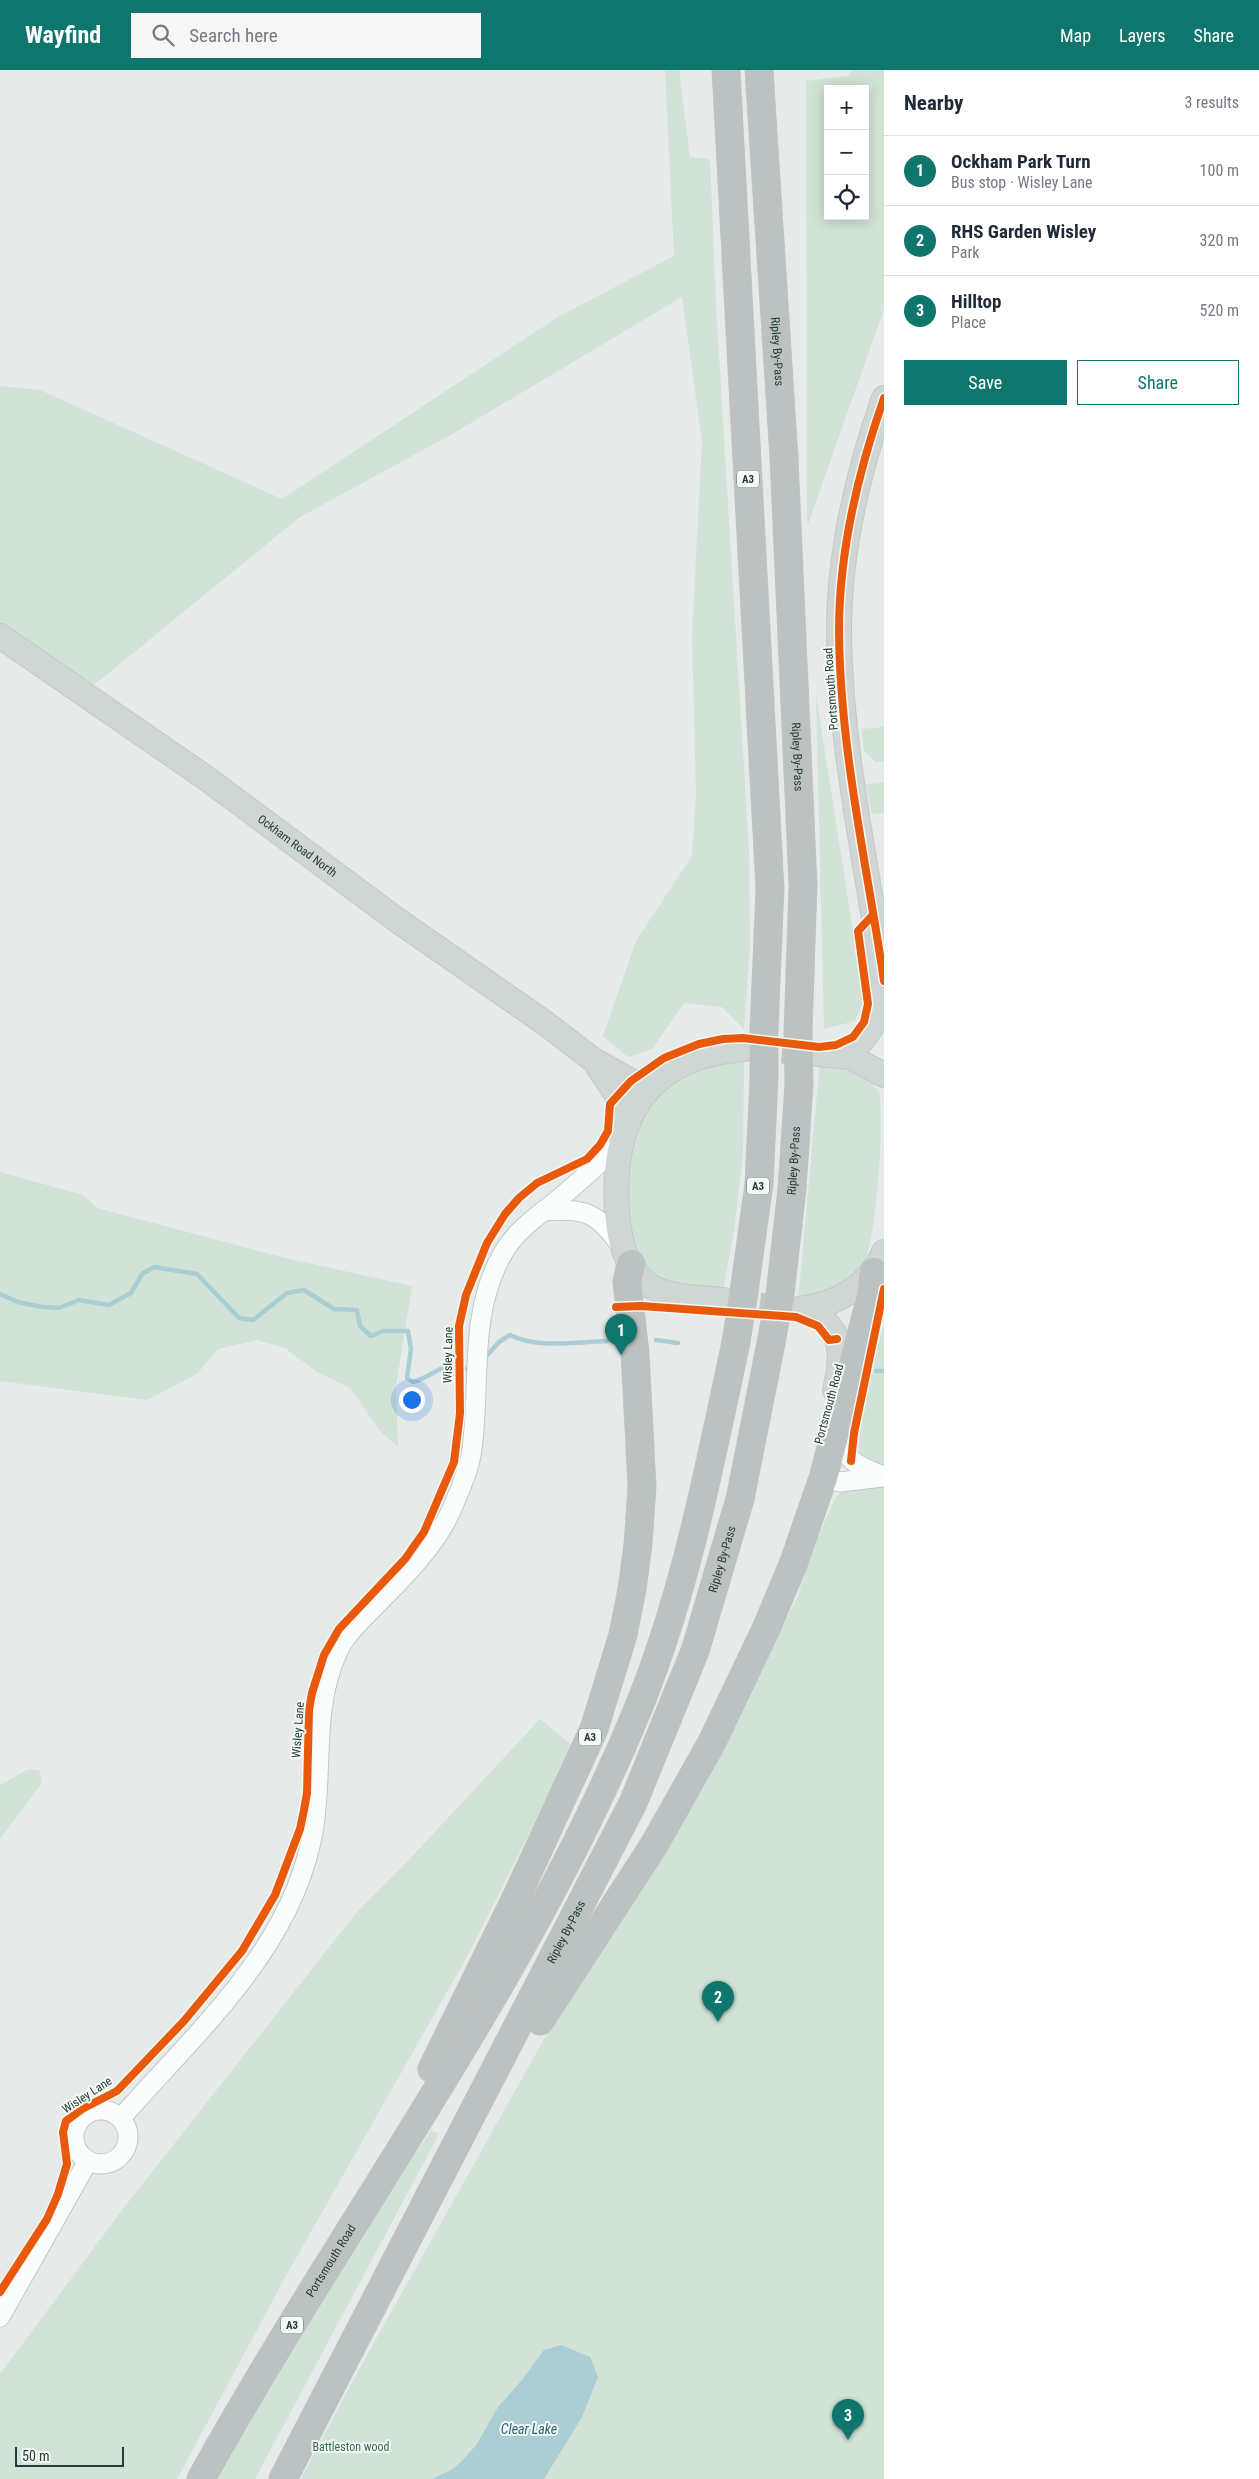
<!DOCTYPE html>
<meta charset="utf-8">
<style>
body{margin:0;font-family:"Roboto Condensed",sans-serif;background:#f6f6f7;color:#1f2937}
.controls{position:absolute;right:15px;top:15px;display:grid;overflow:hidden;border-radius:0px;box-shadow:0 2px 12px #0003}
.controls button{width:45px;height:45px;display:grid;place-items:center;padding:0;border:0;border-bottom:1px solid #e0e1e3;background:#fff;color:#1f2937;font:25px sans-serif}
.scale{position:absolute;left:15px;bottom:12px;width:109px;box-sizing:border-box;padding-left:5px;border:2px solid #253c36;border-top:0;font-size:14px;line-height:18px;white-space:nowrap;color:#253c36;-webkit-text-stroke:4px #f4f9f6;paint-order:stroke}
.you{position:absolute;left:411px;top:1329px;width:18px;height:18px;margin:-12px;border:4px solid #fff;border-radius:50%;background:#1a73e8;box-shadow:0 0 0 8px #1a73e833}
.badge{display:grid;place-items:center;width:32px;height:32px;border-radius:50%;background:#0f766e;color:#fff;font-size:16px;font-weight:700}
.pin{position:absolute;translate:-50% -41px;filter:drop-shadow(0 1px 2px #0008)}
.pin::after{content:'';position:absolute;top:26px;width:18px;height:15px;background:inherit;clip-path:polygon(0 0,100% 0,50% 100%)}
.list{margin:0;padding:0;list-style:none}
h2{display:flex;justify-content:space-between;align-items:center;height:65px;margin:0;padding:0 20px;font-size:21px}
h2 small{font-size:16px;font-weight:400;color:#747a83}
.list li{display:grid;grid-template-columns:32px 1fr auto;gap:15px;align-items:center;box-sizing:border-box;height:70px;padding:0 20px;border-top:1px solid #e0e1e3}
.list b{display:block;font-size:19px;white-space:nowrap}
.list p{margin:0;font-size:16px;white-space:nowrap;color:#747a83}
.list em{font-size:16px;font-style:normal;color:#747a83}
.actions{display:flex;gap:10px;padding:15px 20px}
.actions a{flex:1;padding:11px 0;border:1px solid #0f766e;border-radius:0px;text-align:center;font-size:18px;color:#0f766e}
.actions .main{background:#0f766e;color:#fff}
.icon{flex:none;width:28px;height:28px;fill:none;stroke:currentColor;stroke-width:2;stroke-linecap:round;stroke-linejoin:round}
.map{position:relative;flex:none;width:884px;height:2409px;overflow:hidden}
header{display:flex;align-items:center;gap:30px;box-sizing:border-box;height:70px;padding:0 25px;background:#0f766e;color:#fff}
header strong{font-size:24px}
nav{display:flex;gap:28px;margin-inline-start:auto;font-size:18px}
.search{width:350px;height:45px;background:#f6f6f7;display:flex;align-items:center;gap:12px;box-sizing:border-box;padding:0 18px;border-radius:0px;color:#747a83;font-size:19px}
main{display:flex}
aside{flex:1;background:#fff}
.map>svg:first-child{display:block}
</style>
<header>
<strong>Wayfind</strong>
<div class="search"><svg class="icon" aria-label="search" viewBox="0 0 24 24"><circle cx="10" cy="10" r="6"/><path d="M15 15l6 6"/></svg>Search here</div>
<nav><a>Map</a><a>Layers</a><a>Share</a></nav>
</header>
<main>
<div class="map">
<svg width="884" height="2409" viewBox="0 0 884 2409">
<rect width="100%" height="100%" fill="#e6eae8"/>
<path fill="#d1e2d6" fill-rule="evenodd" d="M665 0H679L690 87 710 89 716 236 749 781 750 877 744 959 722 937 684 933 652 979 628 987 603 966 636 871 692 786 696 724 692 565 702 371 682 227 454 363 300 447 84 623 0 555V316L40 320 282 429 558 247 674 186Z
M852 0H884V239L807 457 806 11 849 6ZM828 19H865V146H828Z
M816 625 864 931 855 951 824 959Z
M884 657V691L876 692 864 681 862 659Z
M884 713V743L872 744 866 714Z
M744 987 743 1084 734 1161 722 1225 658 1214 634 1183 626 1133 627 1080 648 1034 668 1014 688 1002Z
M820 992C843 997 865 1000 879 1022 884 1046 878 1192 855 1210 845 1218 811 1226 798 1232Z
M0 1102 83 1125 97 1138 281 1187 412 1216 396 1316 398 1377 380 1361 350 1318 317 1302 285 1278 257 1270 218 1279 197 1304 147 1330 0 1311Z
M884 1256V1397L860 1387C857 1349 872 1293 884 1256Z
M884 1412V2409H301L356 2305 581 1903 719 1687 798 1526 810 1484 836 1427 846 1417Z
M540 1649 573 1676 469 1883 287 2204 177 2409H0V2304L126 2135 357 1842 406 1793Z
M29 1699 40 1701 42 1713 0 1769V1715Z
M431 2061 439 2064 255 2409H215L349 2180Z"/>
<path fill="#abcdd4" d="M561 2275 590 2287 598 2307 582 2347 544 2409H432L453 2399 463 2390 477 2374 498 2337 522 2310 544 2280Z"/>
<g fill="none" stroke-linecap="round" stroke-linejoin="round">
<path stroke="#abcdd4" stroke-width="4.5" d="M0 1224 18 1232 42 1237 59 1238 79 1230 109 1235 131 1223 142 1204 154 1197 197 1204 239 1248 253 1250 287 1223 304 1220 334 1239 357 1240 360 1256 371 1266 383 1261H408L411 1279 407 1308 413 1312C428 1308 439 1298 453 1293L469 1300 472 1298
M656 1270 678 1273
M484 1289 499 1272 510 1265C537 1279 576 1272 607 1271
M876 1301H884"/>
<path stroke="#bfc7c4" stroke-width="24" stroke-dasharray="24 12" stroke-linecap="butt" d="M746 979 817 984
M724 1230 795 1239"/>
<g stroke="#c3c7c5" stroke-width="21">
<path id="minor" d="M544 1141C585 1138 597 1142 621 1176
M837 1361C845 1391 856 1396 884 1406
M823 1408 840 1412 883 1407
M74 2067a27 27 0 1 1 54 0a27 27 0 1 1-54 0Z
M121 2048C197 1961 295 1877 314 1756 323 1697 312 1637 338 1581 346 1563 364 1548 378 1533 406 1505 439 1472 454 1434 461 1417 470 1397 472 1379 481 1313 468 1244 503 1183 516 1160 540 1144 560 1128 580 1111 600 1093 620 1074
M0 2247 88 2091"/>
</g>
<g stroke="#c2c9c7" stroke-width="26">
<g id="major">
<path d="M884 328C858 402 839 483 839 561 840 680 867 795 884 911"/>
<path id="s1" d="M0 566 206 708 397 850 545 953 592 989 631 1011 650 1017"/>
<path d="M818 984 850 987 884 1005"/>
<path d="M841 985C871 971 877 948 884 918"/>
<path d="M597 995 617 1025 627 1053"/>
<path d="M723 1230C699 1227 667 1229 646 1213 624 1196 619 1167 617 1141 611 1050 645 986 744 979"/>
<path d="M810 1238C843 1262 844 1283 835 1320"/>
<path d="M799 1239C835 1236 870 1215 884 1182"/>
</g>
</g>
<g stroke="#c2c9c7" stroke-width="29">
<g id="highway">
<path d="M726 0 770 819 764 959"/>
<path id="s2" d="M759 0 784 388 803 815 798 962"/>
<path d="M744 1222 759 1114 764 1009"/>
<path id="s3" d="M780 1224 792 1119 799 1014"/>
<path d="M540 1951 654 1775 711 1674 766 1559 794 1492 823 1408 871 1227 874 1202"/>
<path d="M432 1999 516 1828 594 1659 623 1565 632 1519 638 1475 642 1416 635 1283 627 1212 631 1194"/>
<path id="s4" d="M201 2409C343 2153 522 1918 635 1646 685 1527 709 1398 736 1272"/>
<path id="s5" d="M283 2409 633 1733 695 1581 740 1429 771 1273"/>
</g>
</g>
<use href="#minor" stroke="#fbfcfc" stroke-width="19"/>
<use href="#major" stroke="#cfd6d4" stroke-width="24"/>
<use href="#highway" stroke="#bcc2c1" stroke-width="28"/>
<g stroke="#c2c9c7" stroke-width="29" stroke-linecap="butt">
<path id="highway-bridge" d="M798 962 799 1014
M764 1009V959
M736 1272 744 1222
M771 1273 780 1224"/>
</g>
<use href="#highway-bridge" stroke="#bcc2c1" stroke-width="28"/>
<g stroke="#f4f9f6" stroke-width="11">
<path id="cycleway" d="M884 328C858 402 839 483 839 561 840 680 867 795 884 911
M616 1237 641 1236 796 1247 818 1256 829 1270 837 1269
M851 1391 854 1363 884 1219
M0 2222 47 2149 58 2124 67 2094 63 2062 66 2051 82 2039 117 2021 184 1951 242 1881 275 1825 300 1759 304 1740 307 1723 309 1640 312 1623 324 1585 339 1559 405 1489 424 1462 454 1392 460 1343 459 1256 466 1225 487 1173 505 1144 519 1128 537 1113 587 1089 600 1075 608 1061 610 1034 631 1011 664 988 699 974 723 969 743 968 819 977 836 975 853 967 864 952 868 934 858 861 872 846"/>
</g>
<use href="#cycleway" stroke="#e8590c" stroke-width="8"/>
</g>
<g text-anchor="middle" stroke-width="4" stroke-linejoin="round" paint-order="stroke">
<g fill="#f4f9f6" stroke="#637570" stroke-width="1">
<rect x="737" y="400.5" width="22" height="17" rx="4"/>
<rect x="747" y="1107.5" width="22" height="17" rx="4"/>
<rect x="579" y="1658.5" width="22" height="17" rx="4"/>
<rect x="281" y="2246.5" width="22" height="17" rx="4"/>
</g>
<g font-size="11" font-weight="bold" fill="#253c36">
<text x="748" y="413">A3</text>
<text x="758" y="1120">A3</text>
<text x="590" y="1671">A3</text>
<text x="292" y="2259">A3</text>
</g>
<g font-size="12" fill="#253c36" stroke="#f4f9f6">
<text dy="4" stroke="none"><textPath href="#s2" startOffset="282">Ripley By-Pass</textPath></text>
<text transform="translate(831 619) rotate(-94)" y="4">Portsmouth Road</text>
<text dy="4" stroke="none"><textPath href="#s2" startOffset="688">Ripley By-Pass</textPath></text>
<text dy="4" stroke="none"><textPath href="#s1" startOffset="364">Ockham Road North</textPath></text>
<text dy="4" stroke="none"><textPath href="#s3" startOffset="134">Ripley By-Pass</textPath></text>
<text transform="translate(448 1285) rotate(-89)" y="4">Wisley Lane</text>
<text transform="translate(829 1334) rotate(-75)" y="4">Portsmouth Road</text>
<text dy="4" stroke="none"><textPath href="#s5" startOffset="1021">Ripley By-Pass</textPath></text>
<text transform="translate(298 1660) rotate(-86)" y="4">Wisley Lane</text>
<text dy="4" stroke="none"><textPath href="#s5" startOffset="616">Ripley By-Pass</textPath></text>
<text transform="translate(87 2025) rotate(-33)" y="4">Wisley Lane</text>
<text dy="4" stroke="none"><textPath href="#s4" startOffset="254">Portsmouth Road</textPath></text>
</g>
<g font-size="12" fill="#336e4c" stroke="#f4f9f6">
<text x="351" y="2381">Battleston wood</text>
</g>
<g font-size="14" font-style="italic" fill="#256372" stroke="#f4f9f6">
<text x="529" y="2364">Clear Lake</text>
</g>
</g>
</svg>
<div class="controls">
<button>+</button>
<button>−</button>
<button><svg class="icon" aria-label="locate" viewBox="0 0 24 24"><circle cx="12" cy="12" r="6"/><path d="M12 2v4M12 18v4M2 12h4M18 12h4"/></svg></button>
</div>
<div class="scale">50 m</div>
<div class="you"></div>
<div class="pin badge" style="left:621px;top:1285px">1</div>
<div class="pin badge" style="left:718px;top:1952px">2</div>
<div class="pin badge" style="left:848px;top:2370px">3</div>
</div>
<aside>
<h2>Nearby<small>3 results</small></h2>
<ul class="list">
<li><span class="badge">1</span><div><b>Ockham Park Turn</b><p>Bus stop · Wisley Lane</p></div><em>100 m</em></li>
<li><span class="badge">2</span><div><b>RHS Garden Wisley</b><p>Park</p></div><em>320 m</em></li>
<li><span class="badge">3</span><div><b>Hilltop</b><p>Place</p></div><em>520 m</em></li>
</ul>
<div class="actions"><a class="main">Save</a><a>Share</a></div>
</aside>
</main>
